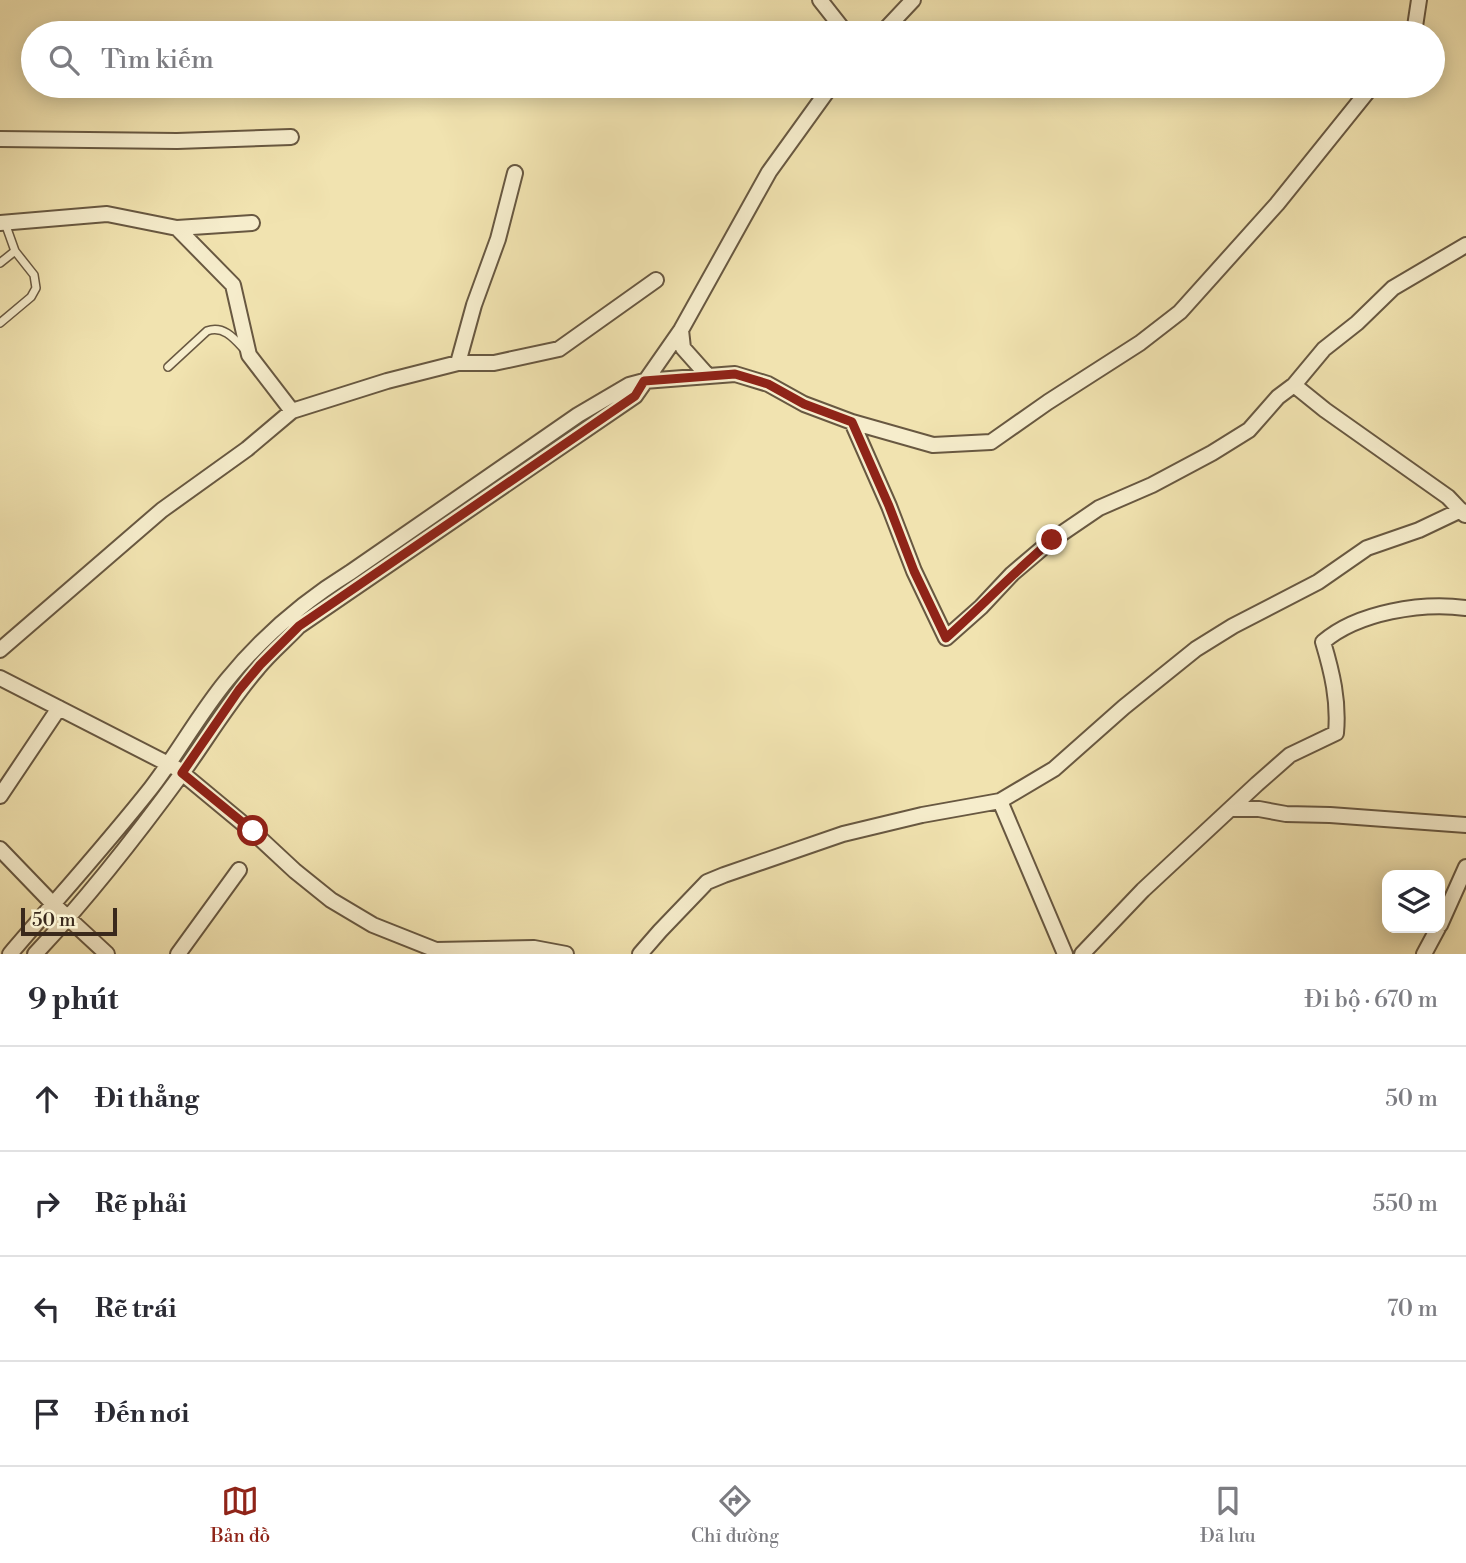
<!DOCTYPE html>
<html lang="vi">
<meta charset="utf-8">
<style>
body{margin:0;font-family:"Libre Bodoni",serif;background:#f2f2f3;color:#2b2b33}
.controls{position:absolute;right:21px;bottom:21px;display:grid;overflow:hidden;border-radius:14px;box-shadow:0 4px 18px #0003}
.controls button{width:63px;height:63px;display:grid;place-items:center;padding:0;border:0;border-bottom:2px solid #e1e1e2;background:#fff;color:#2b2b33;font:35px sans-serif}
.scale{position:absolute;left:21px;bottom:18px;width:96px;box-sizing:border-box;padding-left:7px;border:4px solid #3a291c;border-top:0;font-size:19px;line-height:24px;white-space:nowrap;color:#3a291c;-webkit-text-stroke:5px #f6edcc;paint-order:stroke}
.stop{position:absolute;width:21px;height:21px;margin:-16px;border:5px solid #8f2418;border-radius:50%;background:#fff}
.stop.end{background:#8f2418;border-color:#fff;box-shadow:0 2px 7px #0008}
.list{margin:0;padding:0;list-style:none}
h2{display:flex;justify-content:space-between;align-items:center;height:91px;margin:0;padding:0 28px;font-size:30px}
h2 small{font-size:23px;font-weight:400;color:#7c7c81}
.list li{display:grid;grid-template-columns:46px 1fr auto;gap:21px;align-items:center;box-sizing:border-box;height:105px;padding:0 28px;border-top:2px solid #e1e1e2}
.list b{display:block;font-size:26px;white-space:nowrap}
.list em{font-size:23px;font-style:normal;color:#7c7c81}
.icon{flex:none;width:38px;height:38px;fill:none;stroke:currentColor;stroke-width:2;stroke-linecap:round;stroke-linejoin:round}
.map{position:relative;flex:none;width:1466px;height:954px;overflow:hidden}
.search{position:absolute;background:#fff;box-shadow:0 4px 18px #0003;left:21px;right:21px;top:21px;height:77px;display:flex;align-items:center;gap:18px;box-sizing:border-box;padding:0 24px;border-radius:38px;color:#7c7c81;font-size:26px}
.sheet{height:511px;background:#fff}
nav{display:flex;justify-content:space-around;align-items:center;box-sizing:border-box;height:98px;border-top:2px solid #e1e1e2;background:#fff;font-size:19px;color:#7c7c81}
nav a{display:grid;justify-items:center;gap:4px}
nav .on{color:#8f2418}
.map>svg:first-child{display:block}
</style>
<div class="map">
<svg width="1466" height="954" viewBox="0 0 1466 954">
<rect width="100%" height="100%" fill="#f1e3b0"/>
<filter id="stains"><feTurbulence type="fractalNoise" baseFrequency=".00286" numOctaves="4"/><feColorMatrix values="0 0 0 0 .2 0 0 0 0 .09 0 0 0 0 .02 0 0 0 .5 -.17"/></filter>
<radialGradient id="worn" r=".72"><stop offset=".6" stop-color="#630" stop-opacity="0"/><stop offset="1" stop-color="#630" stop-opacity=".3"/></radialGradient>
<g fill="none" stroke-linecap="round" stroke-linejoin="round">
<g stroke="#685841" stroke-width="10">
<path id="service" d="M0 263 15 251
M0 323 31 297 36 288 34 275 15 251 5 223
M168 367 207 331C223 325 234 338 244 349"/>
</g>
<g stroke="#685841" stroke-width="18">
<path id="minor" d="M820 0 846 33
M882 33 913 0
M1414 33 1419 0
M0 139 177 141 291 137
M0 223 107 214 177 228 233 285 249 355 292 411
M177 228 252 223
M681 330 683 348 708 376
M458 363 474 305 498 239 515 173
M1294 385 1325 410 1448 497 1465 515
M852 422 933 445 991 442 1048 402 1140 343 1180 312 1277 204 1372 86
M0 650 162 510 247 449 292 411 387 381 458 363H494L559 349 656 280
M0 678 176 768 252 831 295 871 331 900 373 925 436 950 534 948 566 954
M0 796 59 708
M1000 801 1065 954
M1230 809H1259L1286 814 1330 815 1466 825
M0 849 53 904 107 954
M1440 925 1466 867
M10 954C57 899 106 845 151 788 178 753 199 714 227 680 262 637 304 601 351 572L578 415 629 385 644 381 735 374 768 384 804 404 852 422 889 506 914 571 946 638 981 607 1012 574 1052 540 1099 508 1152 485 1212 453 1249 430 1278 397 1294 385 1324 349 1357 323 1393 288 1466 245
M35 954C89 897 137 835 183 772 208 737 230 700 258 668 270 653 286 640 299 626L635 396 681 330 769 172 831 86
M178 954 239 870
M640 954 660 931 707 882 724 875 843 834 922 815 1000 801 1054 769 1124 707 1196 649 1233 626 1318 582 1367 548 1419 530 1461 510
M1082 954 1143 890 1257 784 1290 755 1336 733C1339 701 1332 672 1323 642 1358 612 1422 602 1466 608
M1424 954 1438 928"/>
</g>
<use href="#service" stroke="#f6edcc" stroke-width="7"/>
<use href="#minor" stroke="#f6edcc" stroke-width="14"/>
</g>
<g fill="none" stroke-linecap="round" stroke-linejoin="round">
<path stroke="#8f2418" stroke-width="9" d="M253 831 182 773 239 690 260 665 299 626 635 396 644 381 735 374 768 384 804 404 852 422 889 506 914 571 946 638C982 606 1015 571 1052 540"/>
</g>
<rect width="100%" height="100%" filter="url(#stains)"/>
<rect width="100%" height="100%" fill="url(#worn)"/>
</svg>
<div class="controls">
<button><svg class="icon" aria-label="layers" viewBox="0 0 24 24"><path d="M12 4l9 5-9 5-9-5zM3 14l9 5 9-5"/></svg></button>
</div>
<div class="scale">50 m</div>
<div class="stop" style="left:253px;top:831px"></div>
<div class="stop end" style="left:1052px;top:540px"></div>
<div class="search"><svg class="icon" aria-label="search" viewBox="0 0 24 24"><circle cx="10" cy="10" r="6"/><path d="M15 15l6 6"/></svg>Tìm kiếm</div>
</div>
<section class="sheet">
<h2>9 phút<small>Đi bộ · 670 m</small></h2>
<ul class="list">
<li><svg class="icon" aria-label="ahead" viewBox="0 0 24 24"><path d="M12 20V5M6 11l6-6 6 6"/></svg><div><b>Đi thẳng</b></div><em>50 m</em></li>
<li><svg class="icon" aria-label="right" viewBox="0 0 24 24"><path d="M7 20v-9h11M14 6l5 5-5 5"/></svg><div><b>Rẽ phải</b></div><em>550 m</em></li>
<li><svg class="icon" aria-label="left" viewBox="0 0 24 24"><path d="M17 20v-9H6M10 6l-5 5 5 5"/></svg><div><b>Rẽ trái</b></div><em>70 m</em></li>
<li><svg class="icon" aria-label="arrive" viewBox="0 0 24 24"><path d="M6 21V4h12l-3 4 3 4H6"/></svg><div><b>Đến nơi</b></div></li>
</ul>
</section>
<nav>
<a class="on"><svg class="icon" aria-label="map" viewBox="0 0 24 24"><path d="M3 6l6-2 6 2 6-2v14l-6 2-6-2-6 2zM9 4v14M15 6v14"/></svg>Bản đồ</a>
<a><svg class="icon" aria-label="directions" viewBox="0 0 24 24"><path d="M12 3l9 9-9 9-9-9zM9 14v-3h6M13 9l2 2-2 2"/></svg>Chỉ đường</a>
<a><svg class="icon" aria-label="saved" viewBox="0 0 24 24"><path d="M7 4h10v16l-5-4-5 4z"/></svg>Đã lưu</a>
</nav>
